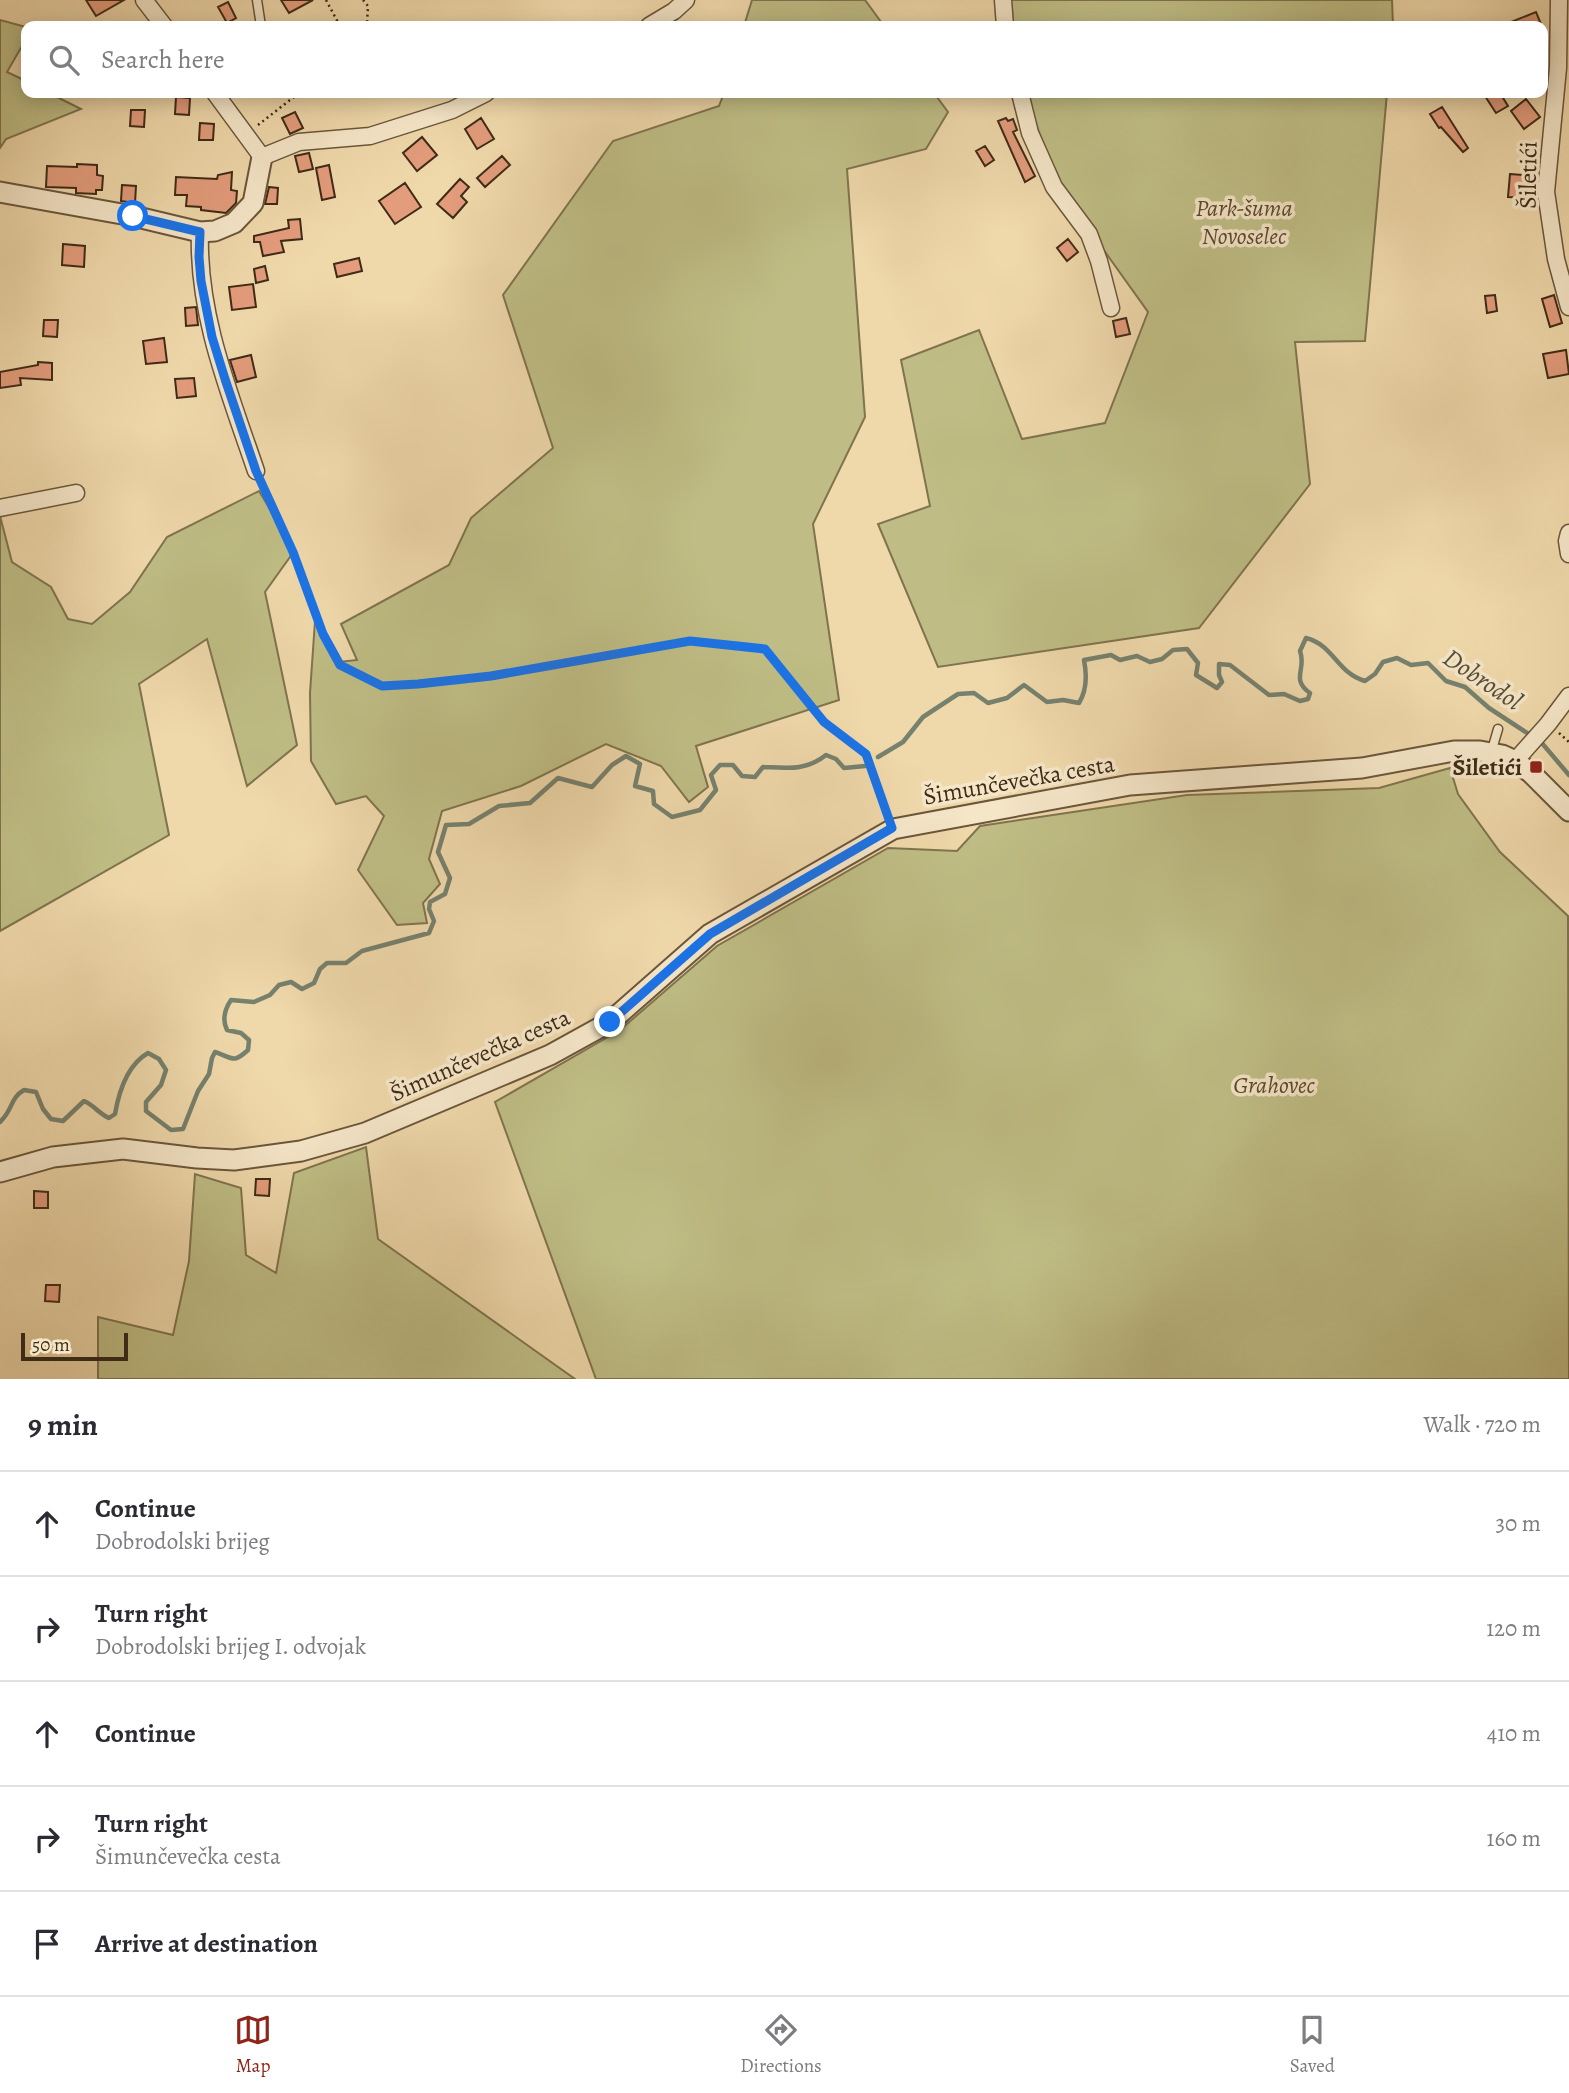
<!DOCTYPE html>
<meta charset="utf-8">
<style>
body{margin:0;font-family:Alegreya,serif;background:#f7f7f7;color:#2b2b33}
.scale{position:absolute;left:21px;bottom:18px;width:107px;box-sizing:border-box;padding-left:7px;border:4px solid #3f2b16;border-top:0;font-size:19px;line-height:24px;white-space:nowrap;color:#3f2b16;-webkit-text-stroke:5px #f5e6c8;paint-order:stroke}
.stop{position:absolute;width:21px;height:21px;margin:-16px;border:5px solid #1a73e8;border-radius:50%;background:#fff}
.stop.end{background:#1a73e8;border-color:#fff;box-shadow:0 2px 7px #0008}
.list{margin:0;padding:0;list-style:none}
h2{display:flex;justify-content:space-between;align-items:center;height:91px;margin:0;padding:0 28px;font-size:30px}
h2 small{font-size:23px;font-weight:400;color:#7c7c81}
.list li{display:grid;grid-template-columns:46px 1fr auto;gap:21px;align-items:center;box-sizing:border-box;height:105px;padding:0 28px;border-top:2px solid #e1e1e2}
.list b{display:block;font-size:26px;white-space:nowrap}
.list p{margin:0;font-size:23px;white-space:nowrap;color:#7c7c81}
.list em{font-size:23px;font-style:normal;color:#7c7c81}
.icon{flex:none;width:38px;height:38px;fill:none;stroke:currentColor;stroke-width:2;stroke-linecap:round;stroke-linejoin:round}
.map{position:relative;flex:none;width:1569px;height:1379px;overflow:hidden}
.search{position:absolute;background:#fff;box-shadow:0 4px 18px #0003;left:21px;right:21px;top:21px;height:77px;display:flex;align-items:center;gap:18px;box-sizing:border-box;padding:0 24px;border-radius:14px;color:#7c7c81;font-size:26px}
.sheet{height:616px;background:#fff}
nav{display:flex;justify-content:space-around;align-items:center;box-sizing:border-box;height:98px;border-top:2px solid #e1e1e2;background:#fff;font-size:19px;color:#7c7c81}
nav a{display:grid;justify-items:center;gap:4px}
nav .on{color:#8f2418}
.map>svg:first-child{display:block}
</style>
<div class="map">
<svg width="1569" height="1379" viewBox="0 0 1569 1379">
<rect width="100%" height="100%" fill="#efd8aa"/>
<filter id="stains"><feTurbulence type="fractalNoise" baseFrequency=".00286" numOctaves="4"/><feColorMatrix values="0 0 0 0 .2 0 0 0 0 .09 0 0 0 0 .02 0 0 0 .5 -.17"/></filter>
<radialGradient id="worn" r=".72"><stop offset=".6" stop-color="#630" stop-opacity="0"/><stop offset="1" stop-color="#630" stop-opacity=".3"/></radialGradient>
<path fill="#bfbd85" stroke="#7f744e" stroke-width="2" d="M752 0H865L884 26H744Z
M1009 0H1392L1393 26H1011Z
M0 20 26 27V39L7 72 26 81V93H49L81 109 6 139 0 148Z
M724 93H934L948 112 926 149 847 169 865 417 813 524 839 700 696 746 708 787 689 802 661 766 606 744 521 786 442 811 429 859 440 884 423 903 427 923 397 925 358 870 384 816 366 796 336 804 311 761 310 693 315 621 339 662 357 660 341 624 449 565 471 518 553 448 503 295 613 141 719 106Z
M1025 93H1387L1365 341 1295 342 1310 484 1199 628 938 667 878 524 930 506 901 360 979 330 1022 439 1105 423 1148 312 1058 186Z
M259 491 295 550 265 592 297 745 247 786 207 639 139 684 169 835 0 931V516L12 562 51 587 68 619 92 624 130 592 167 537Z
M1450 768 1458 794 1500 852 1568 916 1569 1379H596L495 1102 620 1030 717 946 888 848 957 851 980 826 1187 795 1379 788Z
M366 1147 378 1239 575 1379H98V1317L173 1335 189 1261 195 1174 241 1188 246 1255 276 1273 294 1173Z"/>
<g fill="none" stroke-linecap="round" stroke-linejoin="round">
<path stroke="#76816e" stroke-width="4.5" d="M878 757 903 742 923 717 958 694 974 693 988 703 1007 698 1024 685 1047 702 1063 700 1079 703C1087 690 1087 675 1084 660L1111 655 1120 660 1137 656 1150 662 1162 659 1173 650 1187 649 1198 663 1196 675 1217 688 1222 682 1219 675V664L1230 665 1269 695 1284 694 1300 701 1308 699 1310 693C1290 679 1307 669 1300 651L1306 638C1334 645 1337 673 1365 681L1375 674 1383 662 1397 658 1411 665 1428 663 1446 681 1465 687 1489 708 1541 742 1569 775
M0 1122C13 1110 10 1098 24 1090L36 1092 43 1109 51 1119 63 1121 84 1101C94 1105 98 1113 109 1118L115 1114C119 1091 127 1065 148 1053L159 1059 166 1070 161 1085 146 1102V1111L171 1130 183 1129 198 1091 209 1074 212 1058 215 1052C233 1058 233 1064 248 1050L249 1040 241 1033 227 1030C222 1020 225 1009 231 1000L254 1002 270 995 279 985 291 982 302 989 314 983 320 969 327 963H346L362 951 429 933 434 921 429 909 430 902 445 894 450 878 438 852 446 825 469 824 499 806 530 803 558 778 592 787 612 765 626 756 640 764 635 786 653 791 654 804 672 817 700 810 716 790 711 775 720 765H733L742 776 755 777 763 767C787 768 806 771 826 755L836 759 844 768 865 766"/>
</g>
<path fill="#e39c7c" stroke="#3f2b16" stroke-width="2" d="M86 0H124L96 16Z
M281 0H313L289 13Z
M228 2 236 18 227 23 218 7Z
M1536 12 1541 24 1534 26H1501Z
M1483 93H1500L1508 106 1496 113Z
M176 97 190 98 189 115 175 114Z
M1526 99 1540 117 1524 129 1511 111Z
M1442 107 1468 148 1463 152 1441 127 1439 128 1430 114Z
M131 110H145L144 127 130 126Z
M295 112 303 128 290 134 282 118Z
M481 118 494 139 477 149 465 129Z
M1006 118 1008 121 1013 119 1017 130 1013 132 1035 176 1025 182 998 121Z
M200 123 214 124 213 140H199Z
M422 137 437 155 417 171 403 153Z
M985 146 994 160 985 166 976 151Z
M309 153 313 169 299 172 295 156Z
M502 156 510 165 485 187 477 178Z
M77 164 97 165V175L103 176 102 190H96V194L76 193V188L46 187 47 166 77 167Z
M329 165 335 197 322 200 316 168Z
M232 172 231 190 237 191 236 203 226 213 201 210V207L186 206 187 195H175L176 177 217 179 218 175Z
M1510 174 1536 176 1535 198 1508 197Z
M460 179 469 187 461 196 467 202 453 218 437 204Z
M405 183 421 207 395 224 379 201Z
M122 185 136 186 135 203 121 201Z
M269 187 278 188 277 204H265Z
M300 219 302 239 281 241 284 252 263 256 260 242H254V236L289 228 288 220Z
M1068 239 1078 252 1067 261 1057 248Z
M63 244 85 246 84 267 62 265Z
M359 258 362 271 337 277 334 264Z
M265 266 268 280 256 283 254 269Z
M253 284 256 307 232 310 229 287Z
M1495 295 1497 311 1487 313 1485 296Z
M1554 295 1562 323 1550 327 1542 299Z
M196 307 198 325 186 326 185 308Z
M1126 318 1130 334 1116 337 1113 321Z
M44 320H58L57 337 43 336Z
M164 338 167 362 146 364 143 341Z
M1566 350 1569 374 1548 378 1543 354Z
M251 355 256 377 237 382 230 360Z
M38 362 52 363V380L20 378 21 385 0 388V372L38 365Z
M194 378 196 396 177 398 175 379Z
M256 1179H270L269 1196 255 1195Z
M34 1191 48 1192V1208H34Z
M46 1285H60L59 1302 45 1301Z"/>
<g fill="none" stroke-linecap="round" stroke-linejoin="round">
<g stroke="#6b563b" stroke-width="11">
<path id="service" d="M257 0 261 26
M1491 753 1498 729"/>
</g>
<g stroke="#6b563b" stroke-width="19">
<path id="minor" d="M144 0 164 26
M1003 0 1005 26
M1559 0 1558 68 1546 192 1556 259 1569 307
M649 26 674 11 686 0
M215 93 262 157 299 142 370 136 452 110 486 93
M1020 93 1030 133 1054 187 1089 234 1099 261 1111 308
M200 232C197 315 230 394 256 471
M0 508 76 493
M1569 533 1567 541 1569 554
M1515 761 1548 724 1569 696"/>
</g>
<g stroke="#6b563b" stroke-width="23">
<path id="tertiary" d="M0 192 133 216 200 232 215 231 234 223 253 203 262 157
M0 1172 53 1157 123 1149 197 1158 234 1160 301 1151 365 1133 550 1055 610 1022 710 934 893 829 1130 785 1362 768 1454 751H1480L1502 755 1515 761 1531 773 1569 811"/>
</g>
<path stroke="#3f2b16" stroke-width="2.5" stroke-dasharray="2 3.5" stroke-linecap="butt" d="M326 0 340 26
M363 0 368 6 367 23 363 26
M258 125 299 93
M262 484 293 552 323 634 340 665 382 686 418 684 491 676 690 641 765 648 824 722 866 754 888 815
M1559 733 1569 742"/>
<use href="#service" stroke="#f5e6c8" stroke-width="8"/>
<use href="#minor" stroke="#f5e6c8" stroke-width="16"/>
<use href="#tertiary" stroke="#f5e6c8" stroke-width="19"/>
</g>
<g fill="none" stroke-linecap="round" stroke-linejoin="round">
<path stroke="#1a73e8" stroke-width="9" d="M133 216 200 232 199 257 201 281 212 337 225 379 256 471 293 552 323 634 340 665 382 686 418 684 491 676 690 641 765 649 824 722 866 754 892 828 710 934 610 1022"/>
</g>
<rect fill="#8f2418" stroke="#f5e6c8" stroke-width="2.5" x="1529" y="760" width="14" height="14" rx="3.5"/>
<g text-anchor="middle" stroke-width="7" stroke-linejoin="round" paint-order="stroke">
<g font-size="24" fill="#3f2b16" stroke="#f5e6c8">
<text transform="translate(1528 175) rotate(-89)" y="8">Šiletići</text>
<text transform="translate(1019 780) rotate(-10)" y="8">Šimunčevečka cesta</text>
<text transform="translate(480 1055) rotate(-24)" y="8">Šimunčevečka cesta</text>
</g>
<g font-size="24" font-style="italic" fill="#59482c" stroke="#f5e6c8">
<text x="1244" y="216">Park-šuma<tspan x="1244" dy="28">Novoselec</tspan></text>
<text x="1274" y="1093">Grahovec</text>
</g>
<g font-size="24" font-weight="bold" fill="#3f2b16" stroke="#f5e6c8" text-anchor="end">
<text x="1522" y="775">Šiletići</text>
</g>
<g font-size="26" font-style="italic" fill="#564f3a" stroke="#f5e6c8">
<text transform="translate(1483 679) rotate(34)" y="9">Dobrodol</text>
</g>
</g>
<rect width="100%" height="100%" filter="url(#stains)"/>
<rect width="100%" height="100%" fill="url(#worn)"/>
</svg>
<div class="scale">50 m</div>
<div class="stop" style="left:133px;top:216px"></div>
<div class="stop end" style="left:610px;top:1022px"></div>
<div class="search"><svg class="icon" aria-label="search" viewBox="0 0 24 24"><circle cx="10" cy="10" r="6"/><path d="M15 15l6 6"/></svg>Search here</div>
</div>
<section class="sheet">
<h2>9 min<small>Walk · 720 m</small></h2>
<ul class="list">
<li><svg class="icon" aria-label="ahead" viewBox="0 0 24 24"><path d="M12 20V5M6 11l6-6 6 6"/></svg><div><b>Continue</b><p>Dobrodolski brijeg</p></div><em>30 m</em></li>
<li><svg class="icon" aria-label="right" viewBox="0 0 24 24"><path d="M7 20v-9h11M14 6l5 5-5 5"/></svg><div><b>Turn right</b><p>Dobrodolski brijeg I. odvojak</p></div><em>120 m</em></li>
<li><svg class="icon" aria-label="ahead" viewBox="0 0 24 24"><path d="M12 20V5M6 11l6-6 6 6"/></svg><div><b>Continue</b></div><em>410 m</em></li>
<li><svg class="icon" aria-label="right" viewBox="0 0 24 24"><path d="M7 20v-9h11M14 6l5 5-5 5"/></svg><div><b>Turn right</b><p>Šimunčevečka cesta</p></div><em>160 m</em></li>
<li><svg class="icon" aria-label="arrive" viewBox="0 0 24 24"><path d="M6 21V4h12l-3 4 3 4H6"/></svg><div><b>Arrive at destination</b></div></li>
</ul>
</section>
<nav>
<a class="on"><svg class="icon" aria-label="map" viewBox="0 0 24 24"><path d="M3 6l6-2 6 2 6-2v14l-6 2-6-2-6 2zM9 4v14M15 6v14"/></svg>Map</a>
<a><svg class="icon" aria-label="directions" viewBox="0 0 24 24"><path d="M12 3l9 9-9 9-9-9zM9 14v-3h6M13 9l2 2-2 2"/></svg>Directions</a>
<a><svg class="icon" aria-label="saved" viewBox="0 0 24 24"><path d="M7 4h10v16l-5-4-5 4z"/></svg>Saved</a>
</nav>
